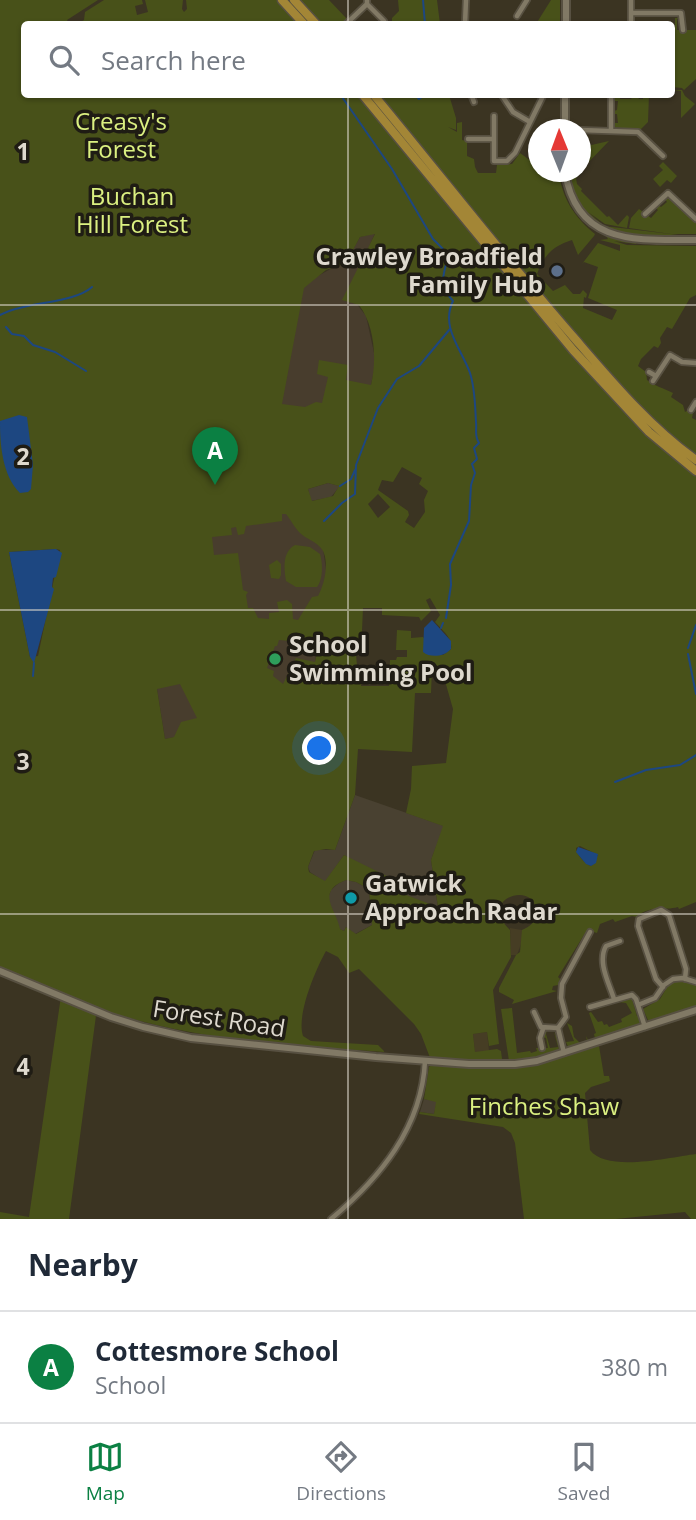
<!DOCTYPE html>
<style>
body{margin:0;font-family:"Open Sans",sans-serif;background:#f6f6f7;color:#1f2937}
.compass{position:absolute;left:528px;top:119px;width:63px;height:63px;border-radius:50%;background:#fff;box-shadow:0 2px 5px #0004;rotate:359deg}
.you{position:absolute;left:320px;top:749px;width:24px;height:24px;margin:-18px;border:5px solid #fff;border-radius:50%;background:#1a73e8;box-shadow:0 0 0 10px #1a73e833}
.badge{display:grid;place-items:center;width:46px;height:46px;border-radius:50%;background:#0b8043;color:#fff;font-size:23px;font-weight:700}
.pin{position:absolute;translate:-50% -58px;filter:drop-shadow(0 2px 4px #0008)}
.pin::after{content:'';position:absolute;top:37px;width:24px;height:21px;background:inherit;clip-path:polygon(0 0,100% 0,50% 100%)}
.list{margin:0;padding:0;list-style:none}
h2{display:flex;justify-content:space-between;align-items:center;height:91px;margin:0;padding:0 28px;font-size:30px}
h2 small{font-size:23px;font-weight:400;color:#747a83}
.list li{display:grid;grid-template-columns:46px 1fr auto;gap:21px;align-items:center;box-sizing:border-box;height:112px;padding:0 28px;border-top:2px solid #e0e1e3}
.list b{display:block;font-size:26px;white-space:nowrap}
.list p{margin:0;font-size:23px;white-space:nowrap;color:#747a83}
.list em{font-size:23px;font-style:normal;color:#747a83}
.icon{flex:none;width:38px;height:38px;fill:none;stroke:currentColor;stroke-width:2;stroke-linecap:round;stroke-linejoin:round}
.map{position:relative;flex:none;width:696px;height:1219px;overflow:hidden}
.search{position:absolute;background:#fff;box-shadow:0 2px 5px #0004;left:21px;right:21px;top:21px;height:77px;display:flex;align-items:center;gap:18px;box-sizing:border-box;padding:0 24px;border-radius:7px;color:#747a83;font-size:26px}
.sheet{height:203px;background:#fff}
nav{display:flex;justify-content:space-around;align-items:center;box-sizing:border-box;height:98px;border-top:2px solid #e0e1e3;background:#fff;font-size:19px;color:#747a83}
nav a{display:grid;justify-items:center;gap:4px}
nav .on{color:#0b8043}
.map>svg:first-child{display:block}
</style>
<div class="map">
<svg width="696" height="1219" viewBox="0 0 696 1219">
<rect width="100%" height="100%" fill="#3b3422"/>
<path fill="#463d24" d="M510 928 522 930V941L517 955H511Z
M487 1032 489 1051 475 1053 473 1034Z"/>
<path fill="#494131" d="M328 483 340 486 331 497 311 501 308 489Z
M355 795 444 826 431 860 438 908 405 895 344 855 325 882 310 872 308 867 315 850H335Z
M346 880 356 882 369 889 372 925 355 934 346 927 344 931 339 929 329 904 328 898 331 890 339 883Z
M424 1099 437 1101 434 1114 420 1112Z"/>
<path fill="#483d2d" d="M375 233 361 265 356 303 366 316 376 362 369 394 286 458 322 541 328 584 315 662 307 671 190 734 165 739 157 689 296 288 347 260 360 237Z"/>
<path fill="#485119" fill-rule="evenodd" d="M0 0H98L67 20 69 24H24V94L358 95C410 159 462 224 516 288 571 355 628 421 696 475V902L679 909 678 907C664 911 648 905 637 917L632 916 615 922 613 919 600 924 597 933 587 930 558 977 560 979 558 985 553 986 552 990 557 991 512 1004 514 1000 499 992V988L516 955 520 952 522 930C529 927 535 923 536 914 539 879 475 897 510 930L511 957 493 990 499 1044 489 1046 487 1032 473 1034 475 1052 497 1049 501 1051 502 1059 496 1067 537 1064 599 1046 604 1076H609L610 1081 591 1087 585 1093 590 1150C607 1173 671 1157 696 1154V1219H691L685 1212 616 1219H524L515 1143 511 1133 503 1127 419 1114 420 1112 434 1114 436 1102 424 1099 429 1067 432 1063 421 1034 414 1024 359 969 349 973 338 957 326 951C316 969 296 1015 303 1036L311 1041 378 1045 385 1052C287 1046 190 1040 97 1008L69 1219H0V1212L29 1217 61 996 0 971ZM375 234 342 300 359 305C375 326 377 360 371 385L346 380 348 365 319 360 317 374 328 377 322 403 316 402 305 407 282 404 304 288 326 270 346 263 360 237ZM402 467 422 478 419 484 428 491 424 500 425 512 414 528 405 522 409 515 408 511 378 490 382 480 393 482ZM328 483 339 486 333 496 312 501 308 489ZM378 494 390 507 378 518 368 504ZM282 514H286C291 520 294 527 300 533 305 538 314 541 319 546 331 556 325 584 318 596L312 597 298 620 293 619 292 604 287 600 277 602 279 612 269 613V619L258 618 253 608H248L246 595 248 592 243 590 238 553 214 555 212 537 232 535 231 528 236 527 238 535 244 534 246 526 282 521ZM56 549 60 550 38 656 30 657 9 552ZM430 598 440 615 435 622C442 630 453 638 451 649L443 655H437L423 637 411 638V631L397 630 396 650H407V657H397L396 660H390L389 686H361L362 666H357L356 654 361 653 363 608H382V615L419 617 421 621 431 611 426 600ZM279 640 301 642 318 647 315 662 296 658 283 684 273 676 274 671 267 668 275 646H277ZM441 667 453 709 446 763 412 766 411 789 406 813 443 826 431 860 438 907 406 895 407 886 344 855 325 881 309 872 308 867 314 851 326 849 335 850 355 795 358 749 412 752 415 693H431L432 668ZM180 684 197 718 181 722 174 737 165 739 157 689ZM580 846 598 855 591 866C585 864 576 854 576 848ZM346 880 356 882 369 889 372 925 356 934 346 927 344 931 340 929C336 909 315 892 346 880Z
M104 0H142L143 4 135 6 137 15 148 12 145 0H183L182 9 184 12 187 9 186 0H278L300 24H77L84 20 85 12Z
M299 0H329L347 19 344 23 345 24H320Z
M398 0H437L440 24H392V18L399 11Z
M551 0H560V24H536Z
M675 18H681L677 19V30H696V79L684 90 682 88 672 87V43H675Z
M672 90H682L685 96 695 104 681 118V91Z
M377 95H449L456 118V130L448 127 457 132V123L462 122V140L467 141V156L474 159 475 167 478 173H496L497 165 512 164 520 153 531 161 538 153V172H559C562 198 574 217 595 234L594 236 578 255 572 240C553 246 544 255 537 274L553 291 565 285 573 294H580L583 290 587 294 586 298 584 297 583 308 612 320 617 310 588 298 598 267 584 262 582 264 598 243 620 251V245L600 240 608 239 606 236 636 242V244L614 241 627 245 696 246V295L690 298 672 329 667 327 660 338 661 343 658 348 654 346 641 359 638 366 646 372 647 380C655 386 663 388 673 393L671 397 683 405 685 412 688 410 693 413 692 418 696 420V455C635 406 584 345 534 285 481 222 428 159 377 95Z
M620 95V99H631L634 95 637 96 639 99H643V95H649L648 122 640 130 614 127V123H618L617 114H614V111L617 110 618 101H614V98Z
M609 141 581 170V145L587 146Z
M663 162 677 176 671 183 667 180 660 187 653 179 663 170 659 166Z
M568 172 581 173 576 178 577 184 582 189 581 191 607 217 609 216 618 225 627 215 629 217 627 228 605 224 588 212 604 226 695 237C643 237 575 241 568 172Z
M666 196 671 197 696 221V234H671L629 228 631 218 639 209 651 218 658 210 655 207 658 205 661 207 667 202 664 198Z
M295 545 310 547 320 554C323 564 323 579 317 587H296L286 581C284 569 282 552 295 545Z
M277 560 281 564V575L279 579 271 578 269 565Z
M683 980 696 984V1008L661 1020H648L643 1009 660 999 669 984Z
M628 998 632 999 637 1016H639L640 1025 569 1049 566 1042 574 1041 567 1023 572 1026 574 1037 580 1043 587 1041 586 1036 588 1040 595 1038 594 1034 596 1033 589 1013 591 1012 598 1022 602 1021 604 1025 607 1024 609 1027 622 1022 621 1019 632 1013 626 1003 618 1002Z
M512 1008 517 1053 530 1051 531 1053 537 1051 536 1048H548L546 1038 542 1037 543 1033 547 1031 546 1034 550 1048 558 1047 554 1032 558 1041 559 1051C543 1056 525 1065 509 1061L501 1009Z"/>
<path fill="#1d4781" d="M19 415 27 417 33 465 31 489 28 492 20 493C2 475 0 444 0 421Z
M56 549 62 553 56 577 53 578 52 587 54 589 34 663 30 657 9 552Z
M432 620 451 641V649C444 657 430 658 423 652L424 628Z
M578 847 598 854 596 863 591 866 586 864 576 852Z"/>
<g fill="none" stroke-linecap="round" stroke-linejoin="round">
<path stroke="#1d4781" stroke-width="2" d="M423 0 425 24
M340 94 392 169 433 239 449 255C443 274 438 285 453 301 440 327 462 350 470 373 475 388 475 405 476 422 477 431 474 435 479 443L474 448 477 459 472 464 475 473 471 485 469 521 450 564 451 585 446 618
M414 94 419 99 426 94
M0 315C26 301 73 304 92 287
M6 327 12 334 24 336 33 345 55 352 86 371
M340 486 351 479 355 470
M324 521 342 503 355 494 356 465 378 408 397 379 419 366 450 329
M441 628 443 623
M688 648 696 625
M688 654 696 694
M33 676 34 663
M615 782 646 770 680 765 696 755"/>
<g stroke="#575041" stroke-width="8">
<path id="street" d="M367 4 384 21
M631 13H681L683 30
M517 16 527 0
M346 24 367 4V0
M465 24 466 0
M631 24V0
M471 94 474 102
M501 94 513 112 530 122
M611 94V130
M494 116V161H507L515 153 544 94
M580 130 638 132 663 156
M468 139H494
M645 214 668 193 696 219
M649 372 656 376
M653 381 670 355 682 362 696 363
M691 410 696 402
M663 987 656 979 638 926 639 919 661 910 669 915 686 969 685 979
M614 999C609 983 597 962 606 946L620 941
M638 1005 655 998 664 985 673 979 683 978 696 982
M590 1007 632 995 636 999 645 1027
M534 1012 541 1027 558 1028
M542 1048 540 1038 543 1029
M564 1053 558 1028 566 1017 561 998 562 984 590 932
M331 1219C380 1178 422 1127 425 1061"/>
</g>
<g stroke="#575041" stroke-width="10">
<path id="secondary" d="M566 24V0
M565 130V94
M565 172C577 246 637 240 696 240
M0 971 111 1017 143 1027 191 1038 376 1057 469 1064H515L537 1061 696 1010"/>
</g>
<g stroke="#575041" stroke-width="11">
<path id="highway" d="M282 0 304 24
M294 0 316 24
M362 94 573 350 649 432 696 471
M373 94C441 176 506 260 576 340 613 383 650 427 696 460"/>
</g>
<use href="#street" stroke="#817965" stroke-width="4.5"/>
<use href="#secondary" stroke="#817965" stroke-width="6"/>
<use href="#highway" stroke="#a38636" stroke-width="8"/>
</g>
<path fill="none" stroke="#ded9ce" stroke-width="2" stroke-opacity="0.55" d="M348 0V24M348 94V1219M0 305H696M0 610H696M0 914H696"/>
<circle fill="#5c6f8a" stroke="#1f1c14" stroke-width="2.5" cx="557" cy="271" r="7"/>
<circle fill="#2e9e5b" stroke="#1f1c14" stroke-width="2.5" cx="275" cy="659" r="7"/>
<circle fill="#0f9aa8" stroke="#1f1c14" stroke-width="2.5" cx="351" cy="898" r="7"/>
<g text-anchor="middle" stroke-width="7" stroke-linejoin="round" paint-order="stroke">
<g font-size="24" fill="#dbf081" stroke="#1f1c14">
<text x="121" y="130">Creasy's<tspan x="121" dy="28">Forest</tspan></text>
<text x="132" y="205">Buchan<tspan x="132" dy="28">Hill Forest</tspan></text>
<text x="544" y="1115">Finches Shaw</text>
</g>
<g font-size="24" font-weight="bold" fill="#ded9ce" stroke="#1f1c14" text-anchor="start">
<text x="543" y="265" text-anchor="end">Crawley Broadfield<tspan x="543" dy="28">Family Hub</tspan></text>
<text x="289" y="653">School<tspan x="289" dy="28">Swimming Pool</tspan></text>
<text x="365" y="892">Gatwick<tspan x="365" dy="28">Approach Radar</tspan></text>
</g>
<g font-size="24" fill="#ded9ce" stroke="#1f1c14">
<text transform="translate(219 1019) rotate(9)" y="8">Forest Road</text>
</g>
</g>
<g font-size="23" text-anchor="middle" font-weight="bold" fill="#ded9ce" stroke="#1f1c14" stroke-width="7" stroke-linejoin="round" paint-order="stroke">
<text x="23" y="160">1</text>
<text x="23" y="465">2</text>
<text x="23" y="770">3</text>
<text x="23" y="1075">4</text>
</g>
</svg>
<svg class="compass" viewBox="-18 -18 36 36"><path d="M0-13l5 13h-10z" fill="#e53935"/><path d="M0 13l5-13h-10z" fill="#747a83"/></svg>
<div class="you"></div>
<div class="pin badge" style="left:215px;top:485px">A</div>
<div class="search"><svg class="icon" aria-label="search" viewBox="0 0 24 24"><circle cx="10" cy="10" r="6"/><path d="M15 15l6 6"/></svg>Search here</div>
</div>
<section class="sheet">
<h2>Nearby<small></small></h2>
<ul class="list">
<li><span class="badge">A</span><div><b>Cottesmore School</b><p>School</p></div><em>380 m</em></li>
</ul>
</section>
<nav>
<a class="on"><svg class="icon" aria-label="map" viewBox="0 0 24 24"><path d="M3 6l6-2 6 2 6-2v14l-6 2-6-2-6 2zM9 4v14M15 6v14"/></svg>Map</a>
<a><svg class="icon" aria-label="directions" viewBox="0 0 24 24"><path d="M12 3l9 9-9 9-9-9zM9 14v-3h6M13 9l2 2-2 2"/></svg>Directions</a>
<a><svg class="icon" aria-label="saved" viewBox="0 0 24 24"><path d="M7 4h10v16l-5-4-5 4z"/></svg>Saved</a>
</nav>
